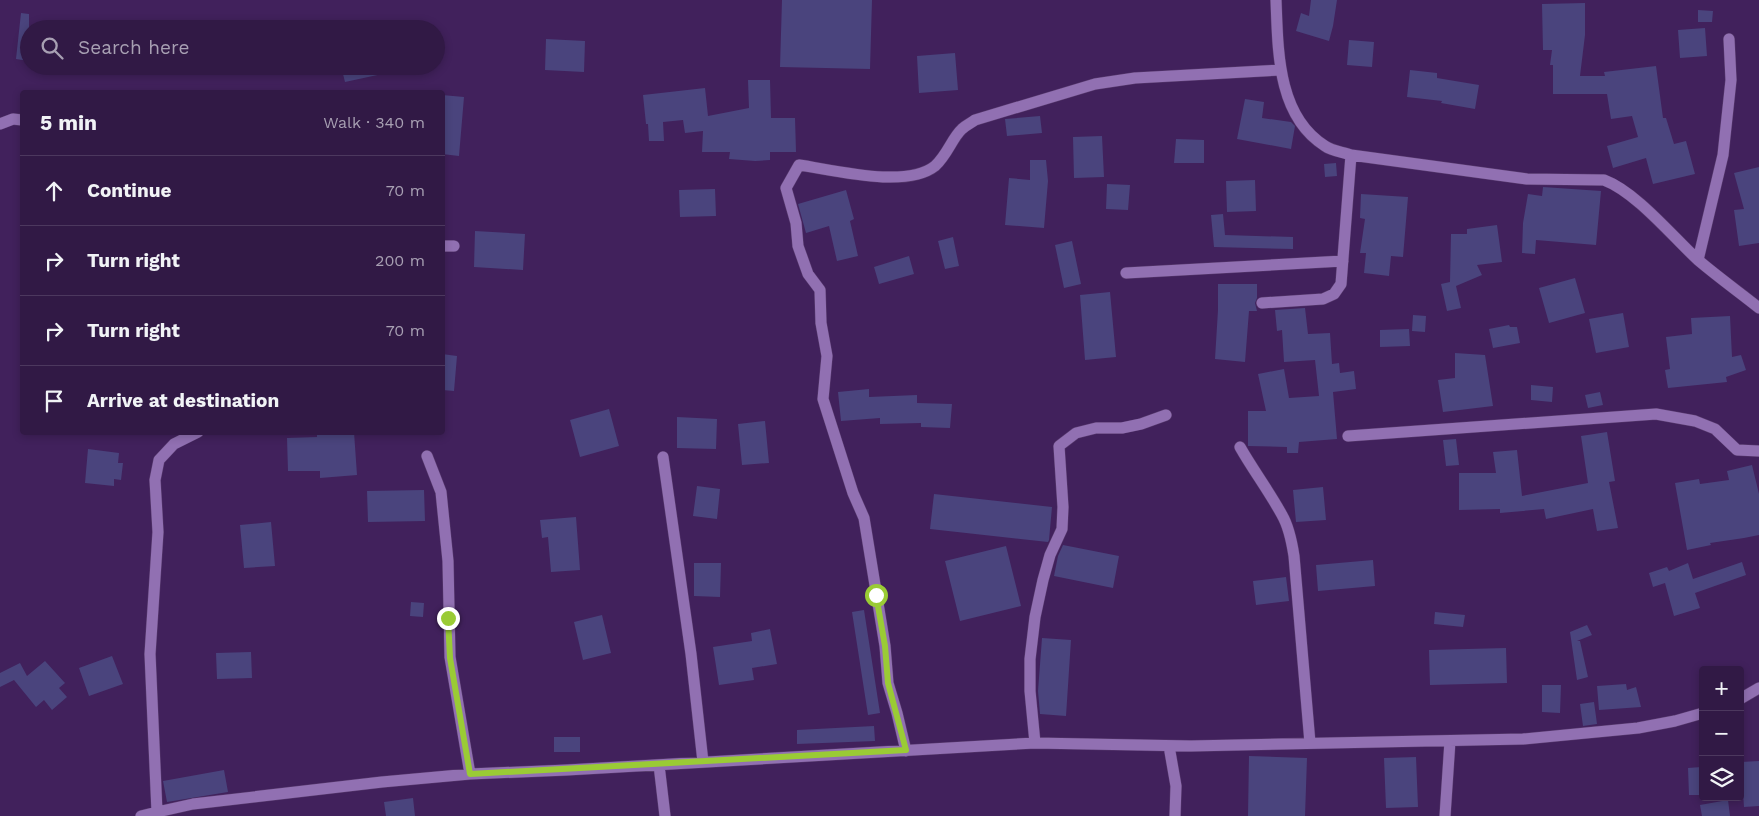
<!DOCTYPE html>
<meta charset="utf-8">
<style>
body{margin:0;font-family:"Work Sans",sans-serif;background:#39224c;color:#f1f3f6}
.controls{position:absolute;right:15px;bottom:15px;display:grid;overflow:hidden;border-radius:5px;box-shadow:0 2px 8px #0003}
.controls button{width:45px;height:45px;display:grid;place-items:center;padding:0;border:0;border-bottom:1px solid #4c385e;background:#311945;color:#f1f3f6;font:25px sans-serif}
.stop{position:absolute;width:15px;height:15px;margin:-11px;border:4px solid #9acb35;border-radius:50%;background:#fff}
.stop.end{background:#9acb35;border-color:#fff;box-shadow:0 1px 5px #0008}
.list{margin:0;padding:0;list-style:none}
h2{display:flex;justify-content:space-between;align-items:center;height:65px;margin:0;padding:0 20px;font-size:21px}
h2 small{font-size:16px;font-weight:400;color:#a8a0b3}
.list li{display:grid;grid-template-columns:32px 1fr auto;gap:15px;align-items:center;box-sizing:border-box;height:70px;padding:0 20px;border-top:1px solid #4c385e}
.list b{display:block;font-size:19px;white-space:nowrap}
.list em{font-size:16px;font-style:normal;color:#a8a0b3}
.icon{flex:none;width:28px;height:28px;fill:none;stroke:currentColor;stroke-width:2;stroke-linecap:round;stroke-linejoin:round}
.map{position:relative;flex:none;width:1759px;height:816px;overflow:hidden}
.search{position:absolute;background:#311945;box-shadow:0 2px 8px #0003;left:20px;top:20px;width:425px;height:55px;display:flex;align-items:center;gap:12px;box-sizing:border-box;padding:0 18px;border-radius:28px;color:#a8a0b3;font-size:19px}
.panel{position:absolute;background:#311945;box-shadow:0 2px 8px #0003;left:20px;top:90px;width:425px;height:345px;border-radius:5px}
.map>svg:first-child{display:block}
</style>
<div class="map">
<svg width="1759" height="816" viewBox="0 0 1759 816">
<rect width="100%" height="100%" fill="#41215c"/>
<path fill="#4a447d" d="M782 0H872L870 69 780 67Z
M1311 0H1337L1333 26 1329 41 1296 31 1301 13 1309 16Z
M1585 3V35L1580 76H1605L1604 72 1656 66 1663 118H1666L1674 144 1686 141 1695 174 1653 184 1646 158 1613 168 1607 146 1638 137 1632 116 1611 119 1607 94H1553V65H1550L1552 50H1543L1542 4Z
M1698 10 1713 11 1712 22H1698Z
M21 13 29 14V61L16 59Z
M1705 28 1707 56 1680 58 1678 30Z
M546 39 585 41 584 72 545 70Z
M1349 40 1374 42 1372 67 1347 65Z
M955 53 958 90 919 93 917 56Z
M341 66H396V71L345 82Z
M1410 70 1437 73V78L1479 85 1475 109 1441 103 1442 101 1407 97Z
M748 80H770L771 118H795L796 152H770V160L755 161 729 159 730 152H702L703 131 685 133 683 120 663 122 664 141H649L648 124H646L643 95 705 88 708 116 749 108Z
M442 95 464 97 459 156 442 154Z
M1245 99 1264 102 1262 118 1291 122 1295 126 1291 149 1237 139Z
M1040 116 1042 133 1007 136 1005 119Z
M1102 136 1104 177 1074 178 1073 137Z
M1176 139 1204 140V163H1174Z
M1030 160H1046L1048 181 1044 228 1005 225 1009 178 1030 180Z
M1336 163 1337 176 1325 177 1324 164Z
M1759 167V243L1739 246 1734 210 1744 209 1734 173Z
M1255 180 1256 211 1227 212 1226 181Z
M1107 184 1130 185 1128 210 1106 209Z
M1543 187 1601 191 1596 245 1536 240 1535 254 1522 253 1523 223 1528 194 1542 196Z
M715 189 716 216 680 217 679 190Z
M846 190 854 219 850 221 858 256 837 261 829 226 806 233 798 204Z
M1361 194 1408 197 1403 257 1391 256 1389 276 1364 273 1366 253H1360L1365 219 1360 218Z
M1223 214 1225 235 1293 237V249L1214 247 1211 215Z
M1497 225 1502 262 1477 265 1482 275 1456 286 1461 308 1447 311 1441 284 1450 282 1451 234H1467V229Z
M475 231 525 234 523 270 474 267Z
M953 237 959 266 945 269 938 241Z
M1072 241 1081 284 1064 288 1055 245Z
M909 256 914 274 879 284 874 267Z
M1575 278 1585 313 1549 323 1539 288Z
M1218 284H1257V298L1255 303 1257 311H1249L1245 362 1215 359 1218 310Z
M1110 292 1116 357 1085 360 1080 295Z
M1305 308 1308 334 1330 333 1332 364 1339 363 1340 373 1354 371 1356 389 1333 392 1337 439 1299 442 1298 453H1287V447L1248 446V411H1266L1258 374 1284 369 1289 398 1319 396 1315 360 1284 362 1282 330 1277 331 1275 310Z
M1623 313 1629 347 1596 353 1589 319Z
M1413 315 1426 316 1425 332 1412 331Z
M1730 316 1732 357 1741 355 1746 370 1726 377 1727 382 1668 388 1665 370 1670 369 1666 337 1692 334 1691 318Z
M1509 325 1510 327H1517L1520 343 1493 348 1489 329Z
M1409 329 1410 346 1380 347V330Z
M1455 353 1485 355 1493 406 1443 412 1438 380 1455 378Z
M442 354 457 356 454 391 442 390Z
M1531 385 1553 387 1552 402 1531 400Z
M869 389V397L917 395V403L952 404 950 428 921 427V423L880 424V418L841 421 838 392Z
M1600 392 1603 405 1588 408 1585 395Z
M609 409 619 446 580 457 570 420Z
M677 417 717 419 716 449 677 448Z
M765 421 769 463 742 465 738 424Z
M354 432 357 475 320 478V471H288L287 438 317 437V433Z
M1607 432 1615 481 1609 482 1618 528 1597 531 1593 509 1546 519 1544 509 1500 513V509L1459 510V473H1496L1493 452 1517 450 1522 496 1588 483 1581 436Z
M1456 439 1459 465 1446 466 1443 440Z
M88 449 119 453 118 463H123L121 480 114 479V486L85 483Z
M1752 465 1759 494V535L1744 538 1710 543 1711 545 1687 550 1675 483 1699 479 1700 484 1729 480 1727 471Z
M697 486 720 489 717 519 693 516Z
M1323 487 1326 520 1296 522 1293 490Z
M424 490 425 521 368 522 367 491Z
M934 494 1052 507 1049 540 1048 542 930 529Z
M576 517 580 570 551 572 548 537 542 538 540 520Z
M271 522 275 566 244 568 240 525Z
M1063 545 1119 556 1113 588 1054 576 1058 556Z
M1006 546 1021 606 960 621 945 561Z
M1373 560 1375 586 1318 591 1316 565Z
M1742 562 1746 575 1695 593 1700 608 1674 616 1665 583 1653 587 1649 573 1667 567 1669 571 1688 563 1693 579Z
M694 563H721L720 597 694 596Z
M1286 577 1289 601 1256 605 1253 581Z
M411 602 424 603 423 617 410 616Z
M864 610 880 713 868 715 852 612Z
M1435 612 1465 615 1463 627 1434 624Z
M602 615 611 653 583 660 574 622Z
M1587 625 1592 635 1577 641H1580L1588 677 1577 680 1570 632Z
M770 629 777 664 752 668 754 680 719 685 713 647 752 641 751 633Z
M1042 638 1071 640 1066 716 1040 714 1038 691Z
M1506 648 1507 683 1430 685 1429 650Z
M251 652 252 678 217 679 216 653Z
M112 656 123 684 89 696 79 668Z
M45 661 65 683 59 688 67 697 52 710 44 700 36 707 14 680 0 687V673L20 663 27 676Z
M1626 684 1627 690 1636 687 1641 707 1599 710 1597 686Z
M1542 685H1561L1560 713 1542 712Z
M1594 702 1597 724 1583 726 1580 704Z
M874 726 875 741 797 744V730Z
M554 737H580V752H554Z
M1249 756 1307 758 1305 816H1248Z
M1416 757 1418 807 1386 808 1384 758Z
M1759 761V806L1744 807 1741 762Z
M1701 767 1702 795H1689L1688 768Z
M224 770 228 792 167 802 163 781Z
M413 798 415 816H386L384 802Z
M1728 800 1730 816H1702L1700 805Z"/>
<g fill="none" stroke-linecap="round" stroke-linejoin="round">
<g stroke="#583b6e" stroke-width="12">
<path id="street" d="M1276 0C1278 50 1277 116 1325 146 1332 151 1343 152 1351 155L1527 179 1604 180C1636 192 1672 236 1698 260 1718 277 1739 292 1759 308
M0 124 13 119 22 120
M442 246H454
M1698 260 1723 155 1731 80 1729 39
M1126 273 1343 261
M1262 303 1323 299 1334 294 1341 284 1351 155
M1348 436 1656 414 1695 421 1715 429 1737 450 1759 451
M1240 447C1253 470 1269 491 1282 515 1289 527 1292 543 1294 556L1310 743
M427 456 441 492 448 561 450 657 470 774
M663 457 691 654 703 762
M1740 699 1759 688
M1035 743 1030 691V659L1035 617 1043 580 1050 555 1062 529 1063 507 1059 446 1076 433 1096 428H1122L1141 424 1166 415
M1169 746 1176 786 1175 816
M906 751 897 713 888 683 885 646 864 518 853 493 823 399 827 356 821 323 820 290 808 274 798 246 796 223 786 188 799 165C834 170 906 189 935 166 948 154 952 138 962 129 966 125 971 123 975 120L1095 84 1135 78 1281 70
M659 765 665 816
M141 816 157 812 150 654 158 532 155 480 159 460 174 444 198 432
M150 816 157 812 193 804 382 782 470 774 567 770 1035 743 1191 746 1523 739 1638 728 1675 721 1703 713
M1445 816 1450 741"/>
</g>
<use href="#street" stroke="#9170b2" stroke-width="11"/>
</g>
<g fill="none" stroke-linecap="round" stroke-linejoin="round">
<path stroke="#9acb35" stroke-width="6" d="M448 618 450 658 470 774 906 750 888 683 885 646 876 595"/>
</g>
</svg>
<div class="controls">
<button>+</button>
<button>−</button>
<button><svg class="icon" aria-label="layers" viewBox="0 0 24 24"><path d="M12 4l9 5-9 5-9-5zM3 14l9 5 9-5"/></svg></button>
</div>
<div class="stop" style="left:876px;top:595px"></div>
<div class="stop end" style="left:448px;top:618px"></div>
<div class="search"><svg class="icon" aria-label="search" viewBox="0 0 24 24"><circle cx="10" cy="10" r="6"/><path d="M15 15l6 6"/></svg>Search here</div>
<section class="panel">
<h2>5 min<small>Walk · 340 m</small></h2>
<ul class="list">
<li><svg class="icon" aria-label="ahead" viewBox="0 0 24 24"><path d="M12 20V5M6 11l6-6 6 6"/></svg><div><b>Continue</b></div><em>70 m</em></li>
<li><svg class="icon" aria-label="right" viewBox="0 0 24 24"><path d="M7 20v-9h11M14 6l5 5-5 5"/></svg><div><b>Turn right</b></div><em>200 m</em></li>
<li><svg class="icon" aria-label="right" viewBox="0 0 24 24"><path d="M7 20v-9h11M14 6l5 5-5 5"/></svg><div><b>Turn right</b></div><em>70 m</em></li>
<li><svg class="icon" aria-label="arrive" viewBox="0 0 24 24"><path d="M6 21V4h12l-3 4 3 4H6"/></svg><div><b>Arrive at destination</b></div></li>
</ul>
</section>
</div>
